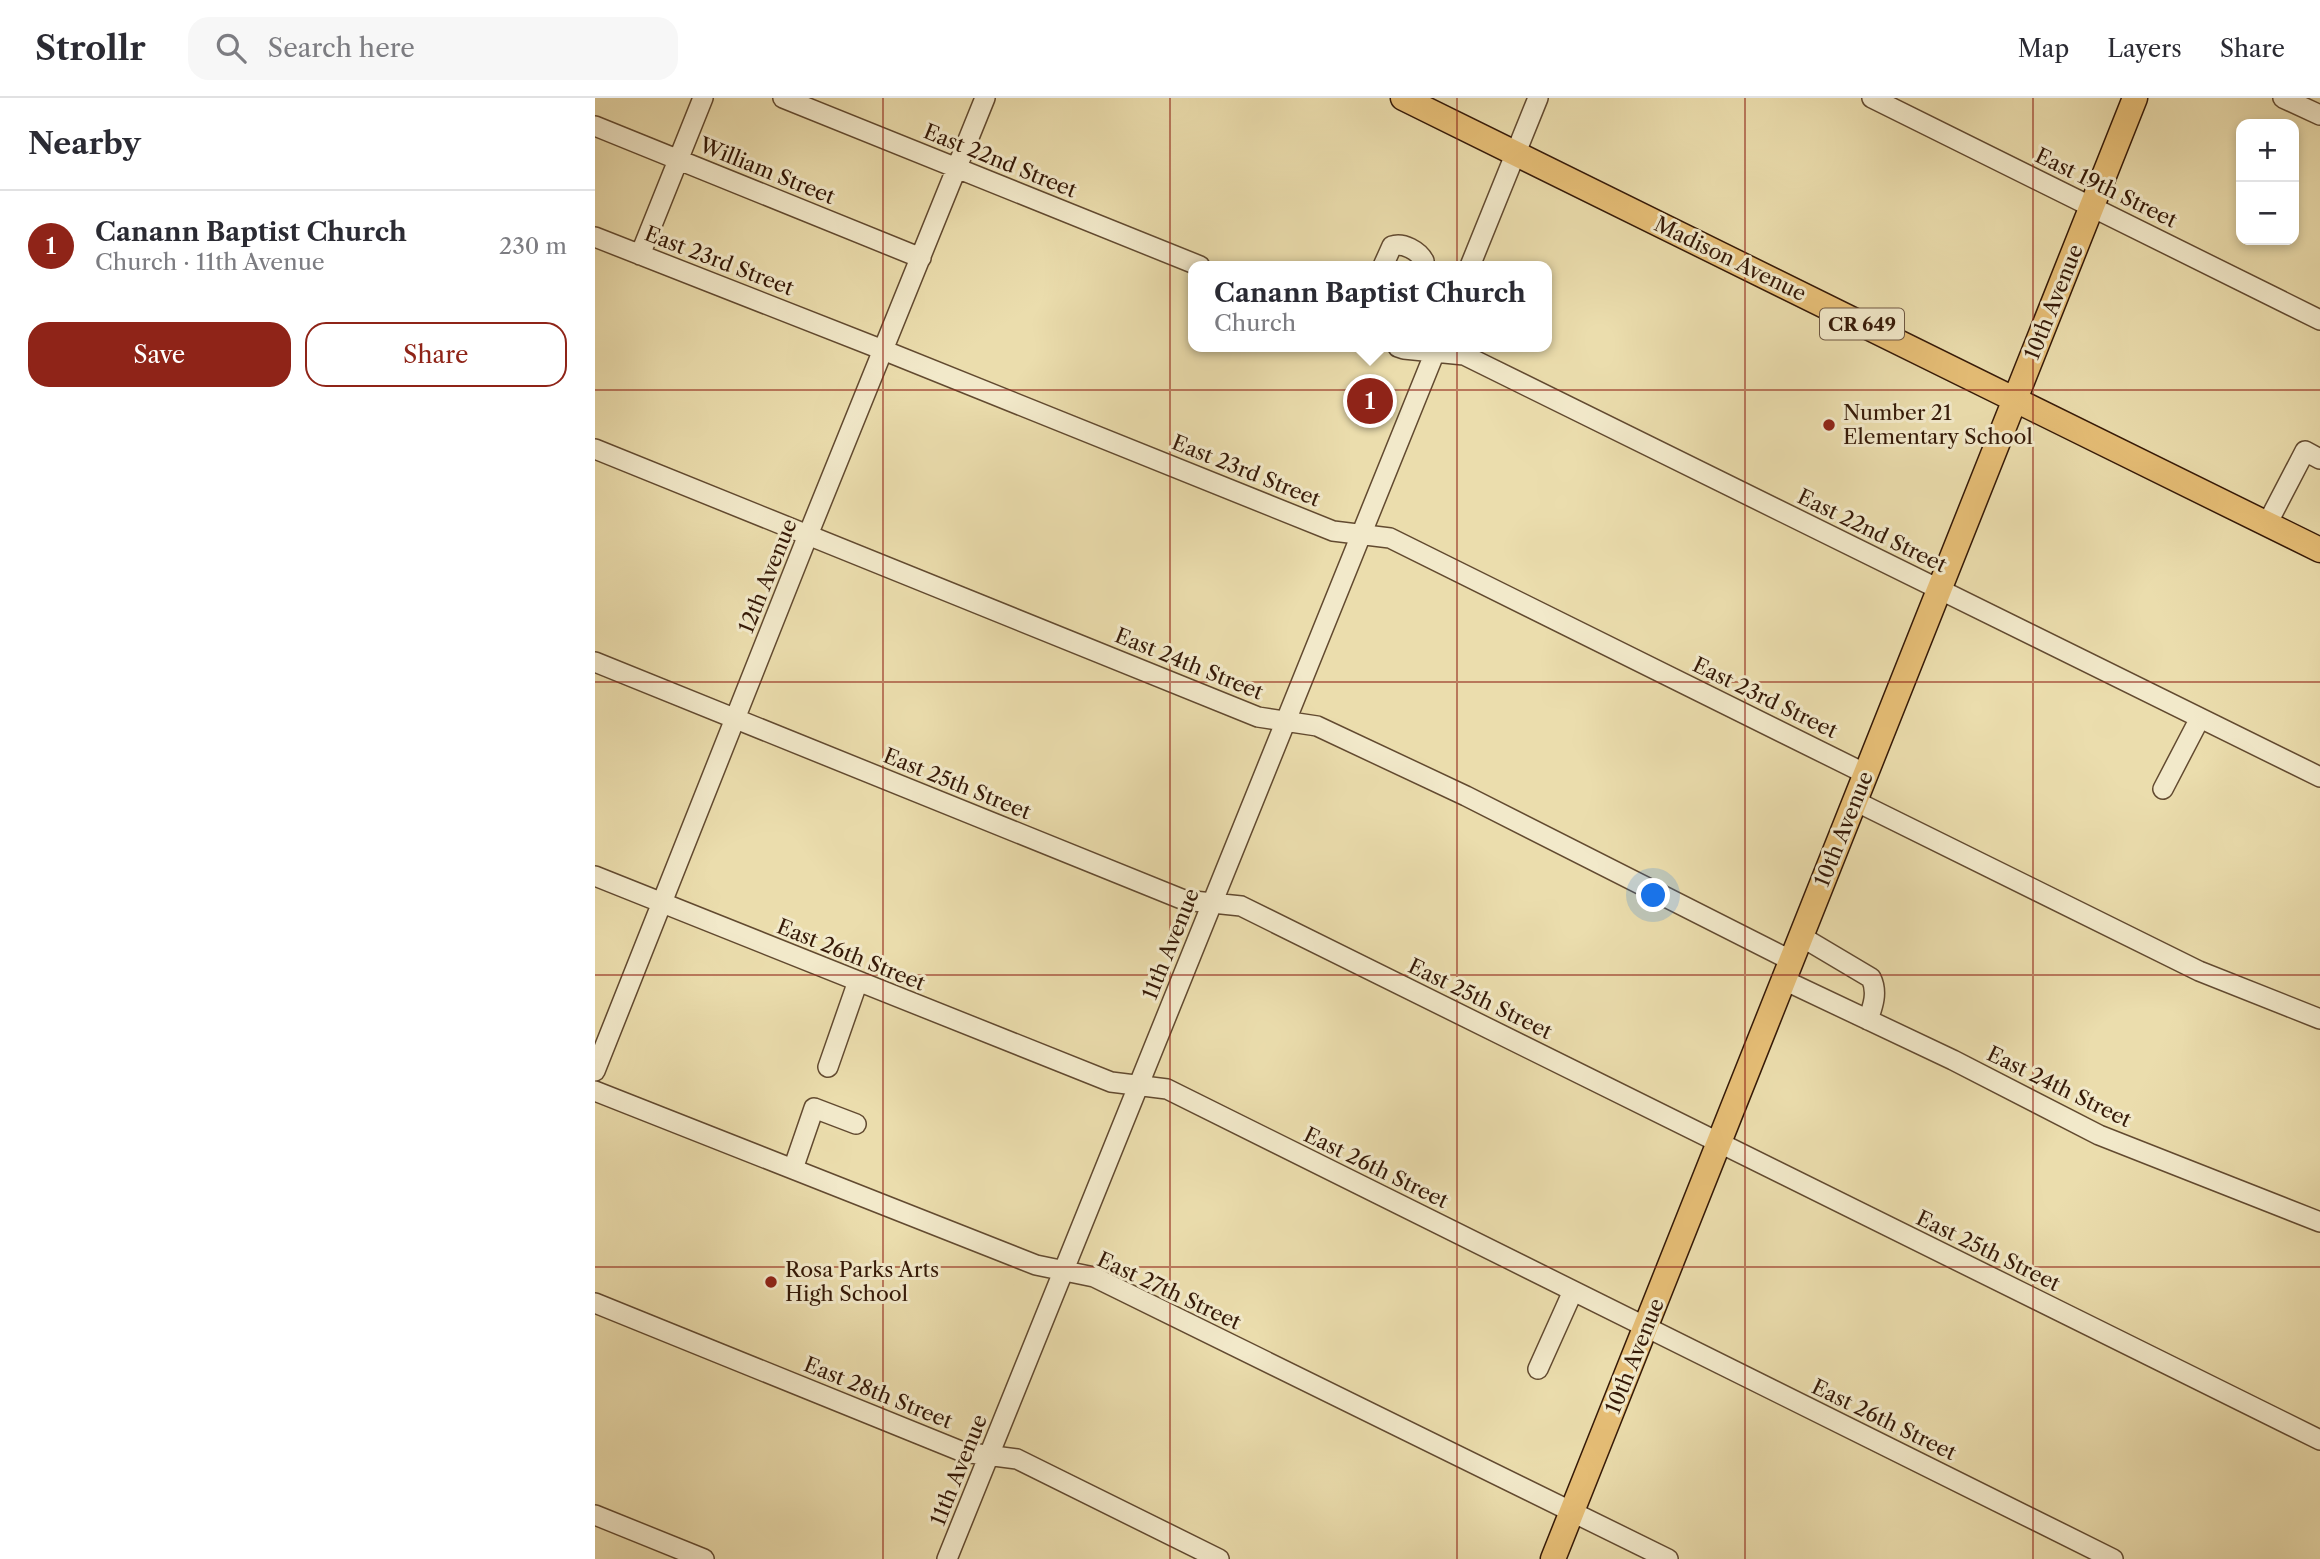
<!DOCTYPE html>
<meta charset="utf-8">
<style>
body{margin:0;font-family:"Libre Caslon Text",serif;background:#f7f7f7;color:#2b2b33}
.controls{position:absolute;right:21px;top:21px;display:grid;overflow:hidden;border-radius:14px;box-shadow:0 4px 10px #0003}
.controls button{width:63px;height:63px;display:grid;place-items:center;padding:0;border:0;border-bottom:2px solid #e1e1e2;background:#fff;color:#2b2b33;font:35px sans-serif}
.you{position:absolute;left:1059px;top:798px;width:24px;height:24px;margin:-18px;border:5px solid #fff;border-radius:50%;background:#1a73e8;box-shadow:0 0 0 10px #1a73e833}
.badge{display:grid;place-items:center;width:46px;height:46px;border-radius:50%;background:#8f2418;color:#fff;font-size:23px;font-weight:700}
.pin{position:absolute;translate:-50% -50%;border:4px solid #fff;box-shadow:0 2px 7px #0006}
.popup{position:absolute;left:593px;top:163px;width:364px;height:91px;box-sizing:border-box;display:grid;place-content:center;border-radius:14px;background:#fff;filter:drop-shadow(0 2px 5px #0005);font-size:23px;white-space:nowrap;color:#7c7c81}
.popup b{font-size:26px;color:#2b2b33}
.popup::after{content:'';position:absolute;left:50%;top:100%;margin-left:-14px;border:14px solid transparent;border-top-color:#fff}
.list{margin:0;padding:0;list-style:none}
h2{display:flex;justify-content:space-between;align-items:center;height:91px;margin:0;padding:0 28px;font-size:30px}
h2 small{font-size:23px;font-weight:400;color:#7c7c81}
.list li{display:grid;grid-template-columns:46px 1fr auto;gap:21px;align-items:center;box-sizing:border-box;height:112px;padding:0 28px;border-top:2px solid #e1e1e2}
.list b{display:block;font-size:26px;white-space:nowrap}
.list p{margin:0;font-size:23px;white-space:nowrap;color:#7c7c81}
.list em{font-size:23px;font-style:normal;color:#7c7c81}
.actions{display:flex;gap:14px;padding:21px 28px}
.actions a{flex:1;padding:16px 0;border:2px solid #8f2418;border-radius:21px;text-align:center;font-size:24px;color:#8f2418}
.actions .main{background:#8f2418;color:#fff}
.icon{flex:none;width:38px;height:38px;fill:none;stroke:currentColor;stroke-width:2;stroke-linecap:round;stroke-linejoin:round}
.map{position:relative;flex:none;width:1725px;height:1461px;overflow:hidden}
header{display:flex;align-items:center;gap:42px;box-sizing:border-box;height:98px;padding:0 35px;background:#fff;border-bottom:2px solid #e1e1e2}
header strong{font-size:33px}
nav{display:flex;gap:38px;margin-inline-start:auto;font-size:24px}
.search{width:490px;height:63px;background:#f7f7f7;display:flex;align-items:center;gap:18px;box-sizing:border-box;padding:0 24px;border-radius:21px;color:#7c7c81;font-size:26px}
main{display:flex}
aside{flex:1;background:#fff}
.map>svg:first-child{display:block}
</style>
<header>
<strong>Strollr</strong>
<div class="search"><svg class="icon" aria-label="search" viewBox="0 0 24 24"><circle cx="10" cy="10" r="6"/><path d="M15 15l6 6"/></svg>Search here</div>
<nav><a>Map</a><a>Layers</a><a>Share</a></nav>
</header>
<main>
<aside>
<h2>Nearby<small></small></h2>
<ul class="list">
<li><span class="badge">1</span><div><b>Canann Baptist Church</b><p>Church · 11th Avenue</p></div><em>230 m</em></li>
</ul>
<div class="actions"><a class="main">Save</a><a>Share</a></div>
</aside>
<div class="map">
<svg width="1725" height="1461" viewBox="0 0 1725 1461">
<rect width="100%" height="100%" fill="#ebddad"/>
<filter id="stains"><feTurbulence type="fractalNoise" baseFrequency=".00286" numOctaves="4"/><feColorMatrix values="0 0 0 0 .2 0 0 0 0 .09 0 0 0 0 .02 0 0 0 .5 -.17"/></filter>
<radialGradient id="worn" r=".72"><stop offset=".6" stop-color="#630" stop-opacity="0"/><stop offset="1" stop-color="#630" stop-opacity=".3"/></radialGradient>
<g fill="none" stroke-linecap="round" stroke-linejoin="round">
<g stroke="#624a30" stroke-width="22">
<path id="minor" d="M188 0 605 168
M1277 0 1725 222
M1688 0 1725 17
M0 28 326 160
M0 139 288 252 738 433 795 440 1271 676
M45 157 108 0
M788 168 797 148C808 144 824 153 829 163L827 168
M875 168 943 0
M803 249 809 251 869 257 1725 679
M0 351 663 619 722 628 871 698 1197 863
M1672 426 1710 353 1725 361
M0 564 589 802 646 808 1725 1342
M1568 691 1605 620
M1260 703 1604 873 1725 921
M0 778 516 984 572 991 1518 1461
M1207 839 1276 880C1283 894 1278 908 1273 922
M1189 882 1358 962 1504 1037 1725 1124
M233 969 263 883
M0 973 213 437 390 0
M0 993 441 1167 499 1179 1073 1461
M198 1071 219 1010 261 1026
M0 1205 368 1354 422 1361 624 1461
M943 1271 978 1193
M0 1417 109 1461
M352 1461 842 249"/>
</g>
<g stroke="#351907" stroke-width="27">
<path id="major" d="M808 0 1725 452
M958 1461 1540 0"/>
</g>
<use href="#minor" stroke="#f2e9ca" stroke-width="19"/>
<use href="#major" stroke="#e6be76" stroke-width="24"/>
</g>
<path fill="none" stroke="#8f2418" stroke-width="2" stroke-opacity="0.55" d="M288 0V1461M575 0V1461M862 0V1461M1150 0V1461M1438 0V1461M0 292H1725M0 584H1725M0 877H1725M0 1169H1725"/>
<g fill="#8f2418" stroke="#f2e9ca" stroke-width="2.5">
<circle cx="1234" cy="327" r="7"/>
<circle cx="176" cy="1184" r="7"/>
</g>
<g text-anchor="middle" stroke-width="6" stroke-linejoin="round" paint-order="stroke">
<rect fill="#f2e9ca" stroke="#6e5742" stroke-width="2" x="1225" y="210.5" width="84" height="31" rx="5"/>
<g font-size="19" font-weight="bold" fill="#351907">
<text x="1267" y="233">CR 649</text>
</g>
<g font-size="21" fill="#351907" stroke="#f2e9ca">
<text transform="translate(405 63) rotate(22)" y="7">East 22nd Street</text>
<text transform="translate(172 73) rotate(22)" y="7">William Street</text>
<text transform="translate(1511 90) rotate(26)" y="7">East 19th Street</text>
<text transform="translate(1135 161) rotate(26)" y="7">Madison Avenue</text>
<text transform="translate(124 163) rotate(21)" y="7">East 23rd Street</text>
<text transform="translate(1459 204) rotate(-68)" y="7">10th Avenue</text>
<text transform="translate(651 373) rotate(22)" y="7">East 23rd Street</text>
<text transform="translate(1277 433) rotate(26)" y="7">East 22nd Street</text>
<text transform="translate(173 478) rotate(-68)" y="7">12th Avenue</text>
<text transform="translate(594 566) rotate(22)" y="7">East 24th Street</text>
<text transform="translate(1170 600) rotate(26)" y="7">East 23rd Street</text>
<text transform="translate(362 686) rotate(22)" y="7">East 25th Street</text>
<text transform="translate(1249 731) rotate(-68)" y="7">10th Avenue</text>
<text transform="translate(576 846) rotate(-68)" y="7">11th Avenue</text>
<text transform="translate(256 857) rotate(22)" y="7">East 26th Street</text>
<text transform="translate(885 901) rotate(26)" y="7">East 25th Street</text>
<text transform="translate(1464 989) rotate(26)" y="7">East 24th Street</text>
<text transform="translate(781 1070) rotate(26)" y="7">East 26th Street</text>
<text transform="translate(1393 1153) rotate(26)" y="7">East 25th Street</text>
<text transform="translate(574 1193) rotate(25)" y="7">East 27th Street</text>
<text transform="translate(1040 1258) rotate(-68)" y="7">10th Avenue</text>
<text transform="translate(283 1295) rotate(22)" y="7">East 28th Street</text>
<text transform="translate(1289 1322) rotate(26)" y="7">East 26th Street</text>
<text transform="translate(364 1372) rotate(-68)" y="7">11th Avenue</text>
</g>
<g font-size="21" fill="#351907" stroke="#f2e9ca" text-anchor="start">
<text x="1248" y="322">Number 21<tspan x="1248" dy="24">Elementary School</tspan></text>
<text x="190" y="1179">Rosa Parks Arts<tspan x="190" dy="24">High School</tspan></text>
</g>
</g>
<rect width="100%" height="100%" filter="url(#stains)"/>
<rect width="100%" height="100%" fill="url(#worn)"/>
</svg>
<div class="controls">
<button>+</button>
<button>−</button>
</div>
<div class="you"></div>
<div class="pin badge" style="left:775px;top:303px">1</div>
<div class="popup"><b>Canann Baptist Church</b>Church</div>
</div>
</main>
